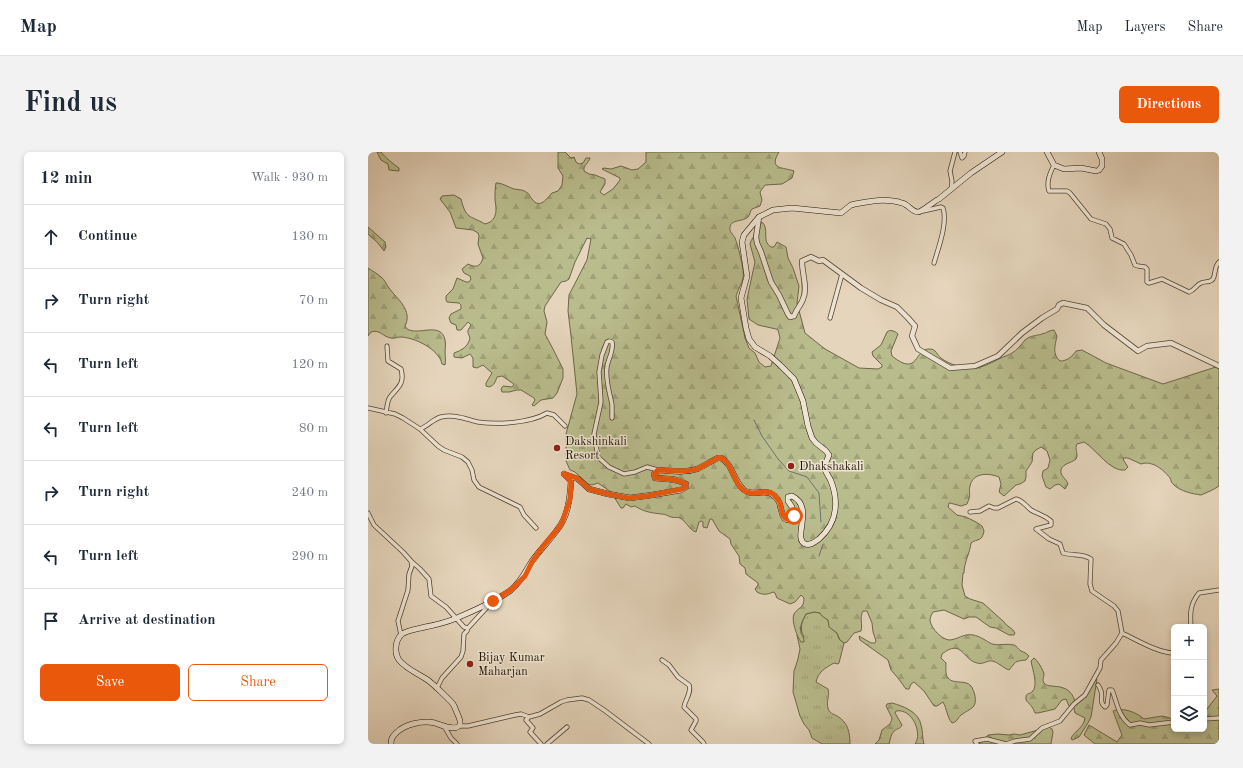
<!DOCTYPE html>
<meta charset="utf-8">
<style>
body{margin:0;font-family:"Old Standard TT",serif;background:#f2f2f3;color:#1f2937}
.controls{position:absolute;right:12px;bottom:12px;display:grid;overflow:hidden;border-radius:6px;box-shadow:0 2px 6px #0003}
.controls button{width:36px;height:36px;display:grid;place-items:center;padding:0;border:0;border-bottom:1px solid #e0e1e3;background:#fff;color:#1f2937;font:20px sans-serif}
.stop{position:absolute;width:12px;height:12px;margin:-9px;border:3px solid #ea580c;border-radius:50%;background:#fff}
.stop.end{background:#ea580c;border-color:#fff;box-shadow:0 1px 4px #0008}
.list{margin:0;padding:0;list-style:none}
h2{display:flex;justify-content:space-between;align-items:center;height:52px;margin:0;padding:0 16px;font-size:17px}
h2 small{font-size:13px;font-weight:400;color:#747a83}
.list li{display:grid;grid-template-columns:26px 1fr auto;gap:12px;align-items:center;box-sizing:border-box;height:64px;padding:0 16px;border-top:1px solid #e0e1e3}
.list b{display:block;font-size:15px;white-space:nowrap}
.list em{font-size:13px;font-style:normal;color:#747a83}
.actions{display:flex;gap:8px;padding:12px 16px}
.actions a{flex:1;padding:9px 0;border:1px solid #ea580c;border-radius:6px;text-align:center;font-size:14px;color:#ea580c}
.actions .main{background:#ea580c;color:#fff}
.icon{flex:none;width:22px;height:22px;fill:none;stroke:currentColor;stroke-width:2;stroke-linecap:round;stroke-linejoin:round}
.map{position:relative;flex:none;width:851px;height:592px;overflow:hidden;border-radius:6px}
header{display:flex;align-items:center;gap:24px;box-sizing:border-box;height:56px;padding:0 20px;background:#fff;border-bottom:1px solid #e0e1e3}
header strong{font-size:19px}
nav{display:flex;gap:22px;margin-inline-start:auto;font-size:14px}
.intro{display:flex;align-items:center;justify-content:space-between;box-sizing:border-box;height:96px;padding:0 24px}
h1{margin:0;font-size:28px}
.button{padding:10px 18px;border-radius:6px;background:#ea580c;color:#fff;font-size:14px;font-weight:700}
main{display:flex;gap:24px;padding:0 24px}
aside{flex:1;background:#fff;border-radius:6px;box-shadow:0 2px 6px #0003}
.map>svg:first-child{display:block}
</style>
<header>
<strong>Map</strong>
<nav><a>Map</a><a>Layers</a><a>Share</a></nav>
</header>
<div class="intro"><h1>Find us</h1><a class="button">Directions</a></div>
<main>
<aside>
<h2>12 min<small>Walk · 930 m</small></h2>
<ul class="list">
<li><svg class="icon" aria-label="ahead" viewBox="0 0 24 24"><path d="M12 20V5M6 11l6-6 6 6"/></svg><div><b>Continue</b></div><em>130 m</em></li>
<li><svg class="icon" aria-label="right" viewBox="0 0 24 24"><path d="M7 20v-9h11M14 6l5 5-5 5"/></svg><div><b>Turn right</b></div><em>70 m</em></li>
<li><svg class="icon" aria-label="left" viewBox="0 0 24 24"><path d="M17 20v-9H6M10 6l-5 5 5 5"/></svg><div><b>Turn left</b></div><em>120 m</em></li>
<li><svg class="icon" aria-label="left" viewBox="0 0 24 24"><path d="M17 20v-9H6M10 6l-5 5 5 5"/></svg><div><b>Turn left</b></div><em>80 m</em></li>
<li><svg class="icon" aria-label="right" viewBox="0 0 24 24"><path d="M7 20v-9h11M14 6l5 5-5 5"/></svg><div><b>Turn right</b></div><em>240 m</em></li>
<li><svg class="icon" aria-label="left" viewBox="0 0 24 24"><path d="M17 20v-9H6M10 6l-5 5 5 5"/></svg><div><b>Turn left</b></div><em>290 m</em></li>
<li><svg class="icon" aria-label="arrive" viewBox="0 0 24 24"><path d="M6 21V4h12l-3 4 3 4H6"/></svg><div><b>Arrive at destination</b></div></li>
</ul>
<div class="actions"><a class="main">Save</a><a>Share</a></div>
</aside>
<div class="map">
<svg width="851" height="592" viewBox="0 0 851 592">
<defs>
<pattern id="grass-tufts" width="24" height="20" patternUnits="userSpaceOnUse"><rect width="24" height="20" fill="#b9bc8d"/><path d="M3 7l-1-3M5 7V3M7 7l1-3M15 17l-1-3M17 17v-4M19 17l1-3" fill="none" stroke="#9fa178"/></pattern>
<pattern id="forest-firs" width="22" height="20" patternUnits="userSpaceOnUse"><rect width="22" height="20" fill="#b9bc8d"/><path d="M5 1l3.5 6h-7zM16 11l3.5 6h-7z" fill="#9fa178"/></pattern>
</defs>
<rect width="100%" height="100%" fill="#e5d5bc"/>
<filter id="stains"><feTurbulence type="fractalNoise" baseFrequency=".005" numOctaves="4"/><feColorMatrix values="0 0 0 0 .2 0 0 0 0 .09 0 0 0 0 .02 0 0 0 .5 -.17"/></filter>
<radialGradient id="worn" r=".72"><stop offset=".6" stop-color="#630" stop-opacity="0"/><stop offset="1" stop-color="#630" stop-opacity=".3"/></radialGradient>
<path fill="url(#grass-tufts)" stroke="#6d6748" d="M9 0H13C17 5 25 12 31 16V19L21 18 20 12 13 8Z
M446 460 452 461 460 468C461 475 463 477 469 481L471 487 476 491 471 511 470 512 466 511C457 516 450 520 448 530L460 537C462 543 458 549 460 556 461 561 465 562 469 564 480 570 482 581 482 592H454L444 586 441 578 436 572 432 564 425 540 426 519 430 507 432 497 429 483 431 487 436 485C431 477 434 469 438 462Z"/>
<path fill="url(#forest-firs)" stroke="#6d6748" d="M190 0H197L203 6 206 5 208 10 211 12 215 11 218 6H222C221 11 215 13 216 19L221 22 227 23 237 27V32L232 40 236 43 245 37 252 28V26L234 17 236 16 243 17 253 14 264 18 270 17 278 10V0H411C400 18 415 15 426 19L424 26 414 32 397 33 392 40 394 48 392 54 384 57C382 59 382 63 380 65 375 70 363 67 362 75 361 80 365 82 367 86 370 93 377 120 375 126 374 132 370 137 368 144L377 186 381 196 387 201 391 210 397 215 403 214 412 186 410 178 408 177 390 173 381 167 379 147 387 110 382 92 383 89 394 70C402 77 393 89 403 95H406L409 90 418 95 420 106 425 116 431 134 429 151 437 181 457 197 491 216 510 217 514 215V213L505 204 504 200 513 193 519 180C522 177 527 179 530 182L523 199 524 204C551 226 546 196 562 197 568 197 569 203 573 206 580 212 599 218 607 216 617 215 624 210 633 206 637 204 641 203 644 201 649 198 653 193 657 188 663 183 668 184 674 182 679 181 681 178 686 178L689 184C687 194 684 202 692 209 699 209 704 205 708 199L714 198 738 211 795 232 851 214V334C845 338 840 340 833 343 825 342 811 339 805 332 803 330 803 328 802 326 796 318 784 308 773 312L760 306H755L756 309 760 315 757 318C742 320 728 297 716 290L709 292C706 297 711 302 708 307 704 311 691 312 693 321 694 325 699 328 700 332L697 337 691 332 687 333 682 337 678 335 674 324 675 319 680 316 682 308 679 299 673 295 668 298 665 301 664 310 658 319V325L657 329 652 332 648 333 636 344 631 340 633 332 631 325C621 321 605 320 602 334 600 342 604 341 599 352L593 354 582 351H581L580 355 589 363 598 365 608 370 614 374 616 379C614 390 610 386 603 391 602 401 596 410 596 421H595L594 433 597 444 602 447 615 451 636 470C639 475 645 476 647 481L646 483H641L628 476 622 475 608 465H601L596 467 576 458 565 460C563 463 562 466 562 469 564 477 573 487 581 488 589 488 596 481 605 483 612 484 618 489 624 492 631 494 639 491 646 493 649 494 650 497 653 499 656 500 658 501 661 504L658 508C646 509 648 510 641 518 635 516 630 510 624 509 619 508 615 513 609 511 595 508 594 486 574 502L573 506 578 511C578 515 577 522 580 526 586 533 597 527 603 534 606 538 610 550 605 555 603 557 596 561 593 563 589 567 589 570 584 571 579 565 579 557 575 550L569 554H566L556 539 546 530 543 532 541 537H538L530 526 523 518 520 508 492 488 491 484 503 491H507L508 489 505 480 504 471 499 459H495C491 466 495 472 493 479L486 481 479 490 476 491 472 488 469 481 461 475 460 468 454 464 452 461 446 460 438 462C435 467 431 475 433 481 435 485 436 486 436 490H433C429 485 423 468 426 462 430 455 436 457 436 446L433 443 427 450 422 452 409 446 407 441 405 440C399 443 394 443 389 440L387 437 390 433V431L378 422 377 416 372 412 371 404 363 392 362 387 351 379 344 367H342L339 376 335 375V370L333 369 331 370 328 380C321 378 319 370 312 366 309 365 306 366 303 365 300 364 297 362 294 362 284 361 276 360 267 354L263 355 258 352 255 356H253L243 340 230 331 224 333 220 332 207 320 202 318 198 309V282L209 242 203 184 200 159 201 143 219 108 223 87 219 86 207 110 201 127 198 129 193 130 177 154 176 159 179 170 177 182 185 197 195 217V226L189 241 185 246 173 248 166 254 164 253 167 248 166 246 153 238H149L141 240H134L133 237 135 234 144 235 146 232 134 224 129 225C127 230 127 233 121 235L118 234V231L124 221 115 213 109 216 105 215V206L102 202 94 206 86 205V201C94 198 100 195 102 186 99 178 99 180 103 173L100 170 93 178H89L88 173 83 171 81 166 83 162 93 157V153L91 151 79 150 78 148V144L85 137 89 126 98 130H101L103 127 102 124 96 121 94 117 100 112C108 116 112 115 115 106L110 92 111 84 110 81 105 78 88 76 82 60 72 47 74 44 86 43 93 47C98 67 101 63 117 72 129 69 129 59 127 48 127 43 127 36 128 31H130C136 32 140 35 146 37 150 38 154 37 158 40 162 42 161 44 164 47 172 58 179 46 184 41L190 39 194 33 195 24 190 16Z
M0 75 17 90 18 95 16 99 10 91 0 82Z
M0 116C4 119 10 122 13 125 17 128 18 132 21 136 29 147 45 158 37 174L39 177C51 184 73 169 77 188 78 192 77 196 77 200 77 204 78 208 77 213L74 212C71 197 46 185 32 185 29 185 26 187 23 186 15 185 12 177 3 180L0 184Z
M666 506C669 508 675 517 676 522 676 525 674 528 676 531 681 538 700 528 707 549L711 550 717 545 728 526 729 527 723 565 720 571 711 585 704 588 703 586C707 579 716 575 717 566L707 561 706 556 701 554 698 547 694 548 687 557 670 561H667C666 559 665 556 664 555 662 551 657 550 658 545 658 541 662 542 664 540 671 534 664 516 663 509Z
M851 537V592H727L716 583 721 573 749 590 754 583 745 559C755 555 768 560 776 567L794 564 806 567V577H836V561L849 544 844 538Z
M524 551C535 554 551 560 553 573 555 579 554 586 556 592H547C555 581 544 556 528 559L527 561 534 573C532 577 530 576 526 579 523 582 522 588 521 592H507L511 588 514 578C519 574 523 573 524 566L518 554 519 552Z
M681 575 684 577 685 580 683 592H611L615 589 620 583 630 582 641 583 646 582 652 583Z"/>
<g fill="none" stroke-linecap="round" stroke-linejoin="round">
<path stroke="#6a7472" stroke-width="1" d="M386 268 394 284 410 307 421 319 439 325 451 341 453 370
M451 404 455 392"/>
<g stroke="#524332" stroke-width="5">
<path id="minor" d="M592 0 594 6 596 4 597 0
M686 13C682 21 678 30 681 39H699L702 41 723 67 738 72 742 77 744 86 756 92 763 103 767 113 770 114 777 115 779 117V130L781 131 794 127 821 140C827 138 828 133 833 131 837 129 842 131 845 127 848 121 846 115 851 110
M583 38 584 29 582 19 587 0
M555 59 573 55 575 56C580 71 570 97 566 111
M462 166 474 122
M0 256 27 262 35 266 52 277C60 274 65 267 73 265 87 262 97 267 110 270 130 273 162 271 179 261L186 263 197 274
M18 261C19 256 19 249 22 245 30 235 37 232 33 217L20 209 19 194
M244 266C244 262 244 258 244 253 242 241 237 228 239 215 240 207 246 199 244 190L241 189 239 190 234 203 231 220 233 250 226 282 230 305 241 315 256 322 267 320 279 315 290 318
M52 277 70 294 76 298 94 305 100 310 104 318 106 328 111 335 152 355 156 363 168 376
M602 360 612 359 621 354 626 356H630L648 347C654 348 658 354 663 358 670 362 676 363 683 369V373L668 377 681 387 692 392 695 401C704 404 715 401 723 407L722 432 724 439 746 454 750 459 754 481
M0 361 6 373 35 400 43 409 44 414 41 422 40 438 30 469 33 483
M43 409 52 417 61 427 63 444 78 455 96 475 100 476
M823 475C822 461 822 452 831 441L851 438
M294 508 301 513 310 525 321 533C324 540 317 548 316 555L328 567V569L323 578 335 590 336 592
M730 533C731 534 733 539 733 539 735 546 731 550 737 555L739 553 741 538H744C749 550 750 564 762 573L772 571 781 573 806 570
M69 536 74 526 93 505 95 499 96 482 99 479 100 476 122 452
M161 565 158 568 165 576 162 580 173 592
M836 567 851 566
M76 574 83 586 89 592
M91 574H100L147 563 153 562 161 565 172 562 193 550 199 548 214 546 221 548 236 558 281 592
M179 592 199 575
M609 592 607 589 619 587 638 592 647 589 662 587 674 576 692 569 706 552 717 543 732 516 733 508 748 491 754 481C769 488 790 501 806 501"/>
</g>
<g stroke="#524332" stroke-width="6">
<path id="tertiary" d="M391 65 388 85 389 91 393 100 403 130 411 143 420 162 422 165 426 164C428 158 433 153 435 147 440 136 434 122 434 109L443 105 451 109 455 108 493 136 513 148 529 155 540 166 547 174 544 184 550 197 582 216 607 214 630 204 654 181 674 166 689 157 691 153 695 151 719 156 736 173 770 199 779 194 803 191 851 214"/>
</g>
<g stroke="#211204" stroke-width="6">
<path id="secondary" d="M679 0 686 13 696 17 713 16 728 19 731 18 734 14V7L731 0
M196 322 210 327 221 337 240 342 262 346 284 343 313 338 318 335V332C309 326 297 327 287 326L286 322 290 318C302 319 317 321 329 317 336 314 343 309 350 306H353C365 312 365 329 376 338 385 345 398 336 405 343 407 344 410 348 411 350 414 356 413 371 423 367L426 363 424 355 420 349V345L424 344C447 355 424 386 437 392 442 394 447 390 451 387 469 371 471 350 463 329 461 324 457 320 456 315L461 303 458 299 448 291 444 286 440 274 435 249 426 227 412 213 402 204 387 195 381 187 378 176 373 146 379 124 374 90 376 83 391 65 405 58 424 56 473 61 483 53 487 52C502 49 519 46 534 51 540 52 544 60 550 60 554 60 566 49 571 47L603 21 634 0
M23 592C23 587 24 585 28 581 37 572 55 568 67 571 73 573 86 579 91 574 94 571 91 566 90 563 88 559 87 555 85 552 82 548 65 532 61 529 51 522 38 517 31 508 26 501 27 488 34 482 40 478 50 477 57 475 68 473 79 470 89 466 107 458 127 450 143 438 154 429 157 420 164 409 172 398 181 389 189 378 200 365 202 346 203 329L196 322"/>
</g>
<use href="#minor" stroke="#eee4d3" stroke-width="3.5"/>
<use href="#tertiary" stroke="#eee4d3" stroke-width="4.5"/>
<use href="#secondary" stroke="#eee4d3" stroke-width="5"/>
</g>
<g fill="none" stroke-linecap="round" stroke-linejoin="round">
<path stroke="#ea580c" stroke-width="5" d="M125 449 143 438 157 424 164 410 176 393 189 378 194 371 202 347 203 330 196 322 209 326 221 337 240 342 260 346 279 344 314 337 318 335V332C308 326 297 327 287 326L286 322 290 318C302 318 317 321 329 317 336 314 343 309 350 306H353C366 312 365 334 379 340 387 344 400 336 406 343 408 345 411 349 412 351 414 358 413 367 422 368L426 364"/>
</g>
<g fill="#8f2418" stroke="#eee4d3" stroke-width="1.5">
<circle cx="189" cy="296" r="4"/>
<circle cx="423" cy="314" r="4"/>
<circle cx="102" cy="512" r="4"/>
</g>
<g text-anchor="middle" stroke-width="3" stroke-linejoin="round" paint-order="stroke">
<g font-size="12" fill="#211204" stroke="#eee4d3" text-anchor="start">
<text x="197" y="293">Dakshinkali<tspan x="197" dy="14">Resort</tspan></text>
<text x="431" y="318">Dhakshakali</text>
<text x="110" y="509">Bijay Kumar<tspan x="110" dy="14">Maharjan</tspan></text>
</g>
</g>
<rect width="100%" height="100%" filter="url(#stains)"/>
<rect width="100%" height="100%" fill="url(#worn)"/>
</svg>
<div class="controls">
<button>+</button>
<button>−</button>
<button><svg class="icon" aria-label="layers" viewBox="0 0 24 24"><path d="M12 4l9 5-9 5-9-5zM3 14l9 5 9-5"/></svg></button>
</div>
<div class="stop" style="left:426px;top:364px"></div>
<div class="stop end" style="left:125px;top:449px"></div>
</div>
</main>
